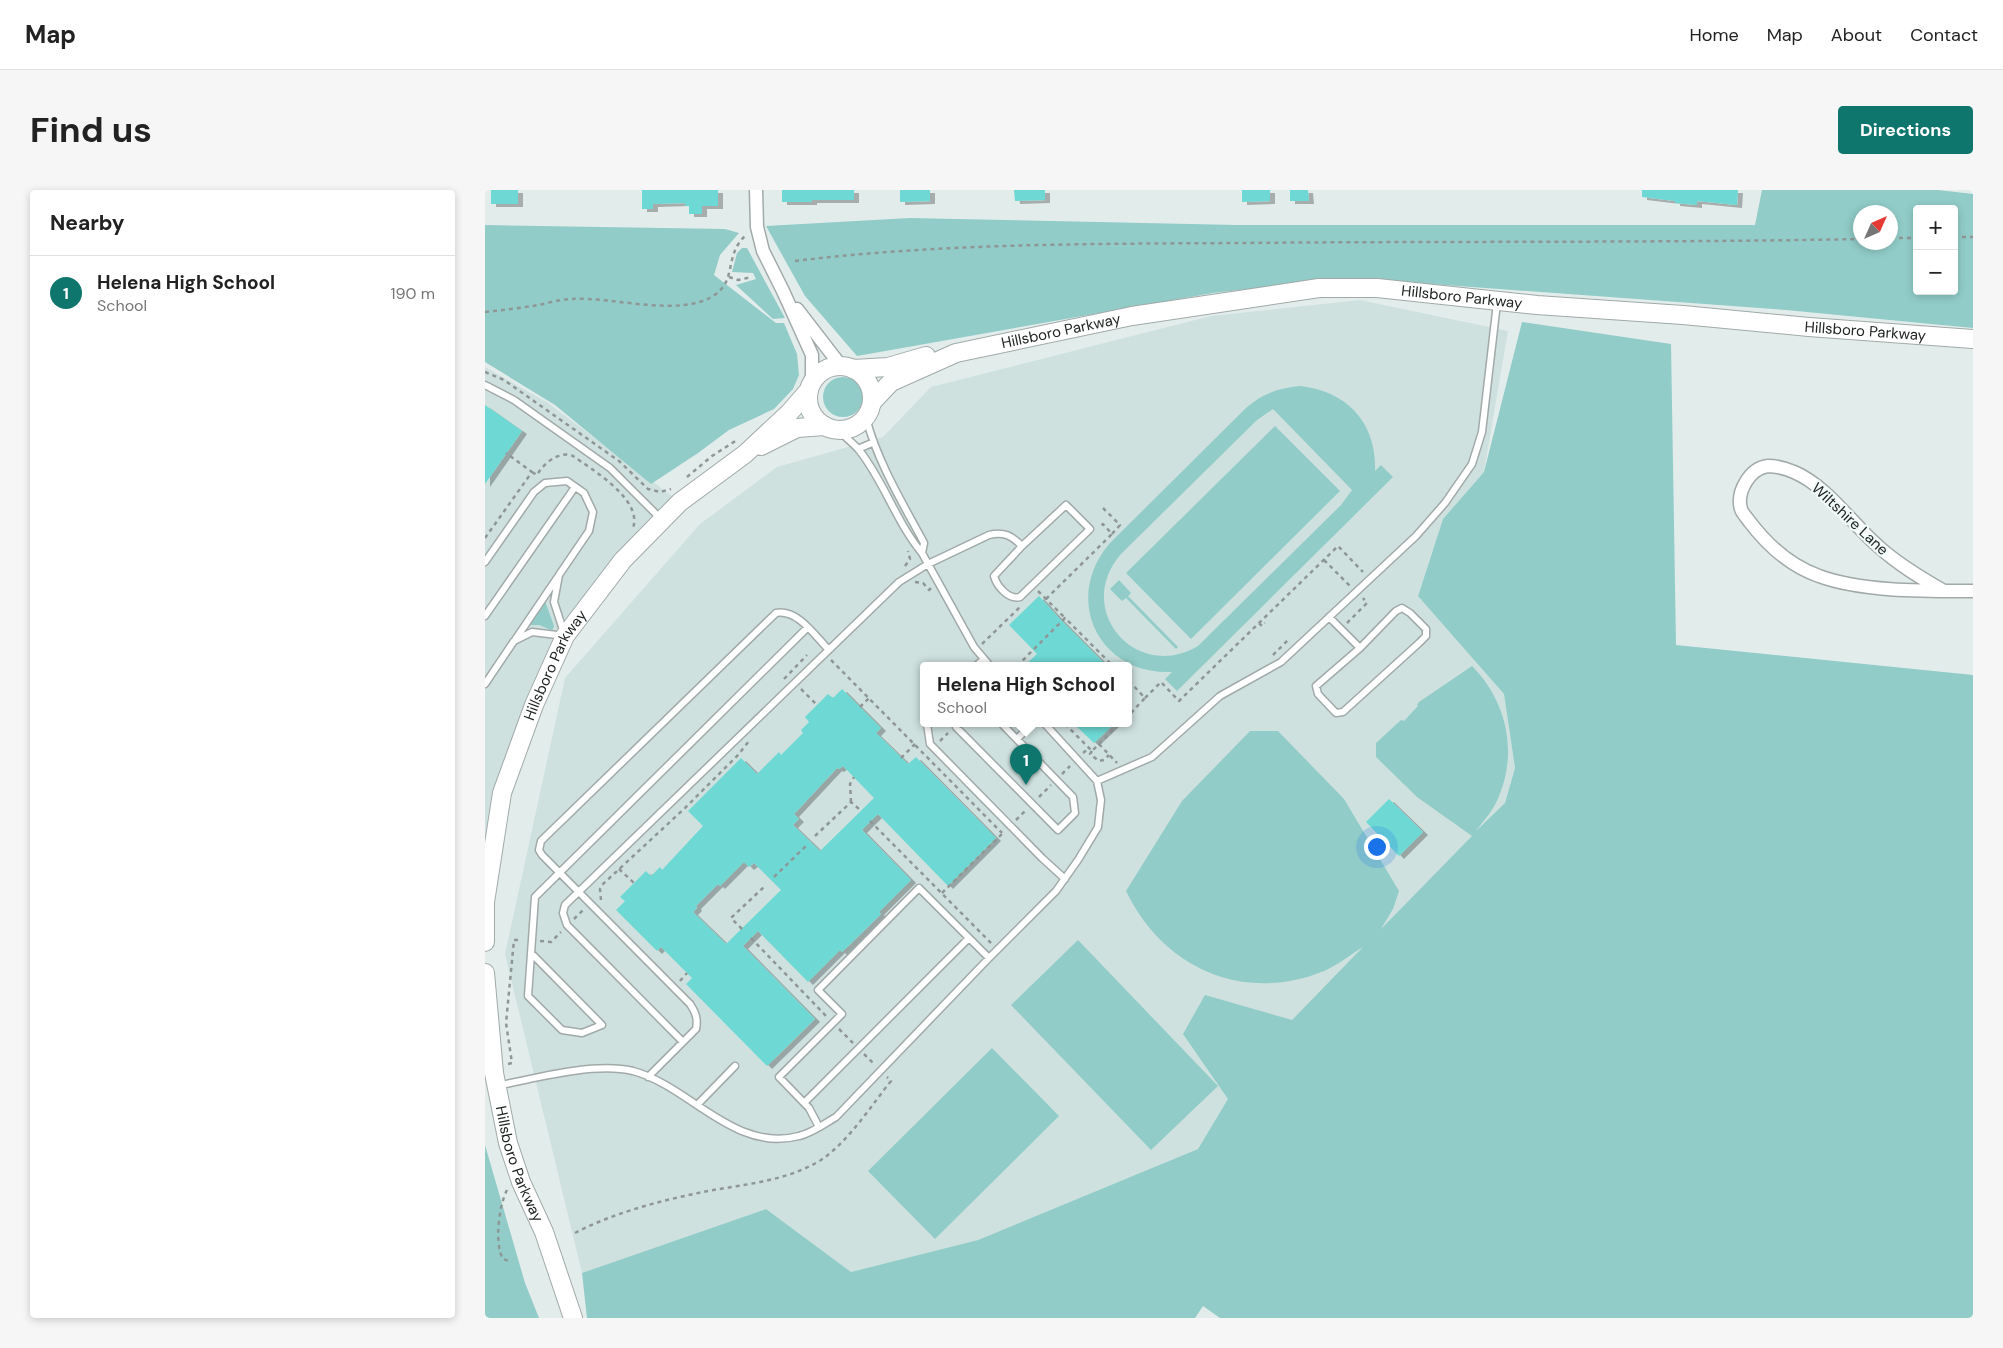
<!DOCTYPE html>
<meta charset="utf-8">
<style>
body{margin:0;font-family:"DM Sans",sans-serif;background:#f6f6f6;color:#222}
.controls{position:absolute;right:15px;top:15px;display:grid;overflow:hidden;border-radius:5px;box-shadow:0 2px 8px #0003}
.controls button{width:45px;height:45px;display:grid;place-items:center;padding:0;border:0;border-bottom:1px solid #e0e0e0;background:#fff;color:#222;font:25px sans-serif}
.compass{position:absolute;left:1368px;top:15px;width:45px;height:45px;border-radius:50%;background:#fff;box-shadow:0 2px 8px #0003;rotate:45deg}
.you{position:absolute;left:891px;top:656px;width:18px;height:18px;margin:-12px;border:4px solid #fff;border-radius:50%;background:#1a73e8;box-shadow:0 0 0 8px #1a73e833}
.badge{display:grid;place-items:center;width:32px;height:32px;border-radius:50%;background:#0f766e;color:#fff;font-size:16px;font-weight:700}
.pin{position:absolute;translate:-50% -41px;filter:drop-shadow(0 1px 2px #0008)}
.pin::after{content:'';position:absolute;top:26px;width:18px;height:15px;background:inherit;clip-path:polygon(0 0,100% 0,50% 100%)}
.popup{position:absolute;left:435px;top:472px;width:212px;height:65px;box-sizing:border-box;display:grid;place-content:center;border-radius:5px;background:#fff;filter:drop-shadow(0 1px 4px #0005);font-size:16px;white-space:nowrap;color:#767676}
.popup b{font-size:19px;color:#222}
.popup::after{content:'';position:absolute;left:50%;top:100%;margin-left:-10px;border:10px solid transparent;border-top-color:#fff}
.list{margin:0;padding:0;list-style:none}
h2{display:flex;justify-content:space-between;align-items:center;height:65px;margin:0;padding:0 20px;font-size:21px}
h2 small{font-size:16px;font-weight:400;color:#767676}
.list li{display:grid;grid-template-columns:32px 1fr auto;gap:15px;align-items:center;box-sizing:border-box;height:75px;padding:0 20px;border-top:1px solid #e0e0e0}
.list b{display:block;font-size:19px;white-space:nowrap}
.list p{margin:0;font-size:16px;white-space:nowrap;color:#767676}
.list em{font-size:16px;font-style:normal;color:#767676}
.map{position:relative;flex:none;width:1488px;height:1128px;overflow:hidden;border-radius:5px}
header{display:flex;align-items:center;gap:30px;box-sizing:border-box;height:70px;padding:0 25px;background:#fff;border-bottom:1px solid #e0e0e0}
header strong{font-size:24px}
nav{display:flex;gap:28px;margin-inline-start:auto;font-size:18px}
.intro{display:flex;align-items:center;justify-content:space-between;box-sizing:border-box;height:120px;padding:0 30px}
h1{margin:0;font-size:35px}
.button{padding:12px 22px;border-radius:5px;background:#0f766e;color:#fff;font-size:18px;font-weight:700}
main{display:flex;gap:30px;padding:0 30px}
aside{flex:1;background:#fff;border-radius:5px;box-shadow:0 2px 8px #0003}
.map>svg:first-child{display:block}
</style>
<header>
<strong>Map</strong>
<nav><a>Home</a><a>Map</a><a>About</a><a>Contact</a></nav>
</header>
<div class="intro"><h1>Find us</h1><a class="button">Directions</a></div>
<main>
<aside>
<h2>Nearby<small></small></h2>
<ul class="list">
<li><span class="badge">1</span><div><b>Helena High School</b><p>School</p></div><em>190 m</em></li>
</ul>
</aside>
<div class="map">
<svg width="1488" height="1128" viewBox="0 0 1488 1128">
<defs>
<filter id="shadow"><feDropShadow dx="5" dy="3" stdDeviation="0" flood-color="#0004"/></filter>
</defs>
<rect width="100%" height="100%" fill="#e2eceb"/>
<path fill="#cee1df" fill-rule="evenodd" d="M875 110 1023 141 999 282 958 329 933 405 1019 504 1030 578 1020 613 807 830 699 844 744 909 713 959 493 1050 366 1082 281 1019 97 1083 20 764 80 488 215 334 292 277 398 247 446 197 726 126ZM438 476H644V534H438Z
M0 177 63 213 195 312 79 446 49 515 0 686Z"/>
<path fill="#91ccc8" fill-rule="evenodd" d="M1277 0H1453L1488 4V138L1301 120 865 88 728 103 372 166 320 106 281 36 425 28 752 35H1270ZM1432 19H1469V101H1432ZM1376 22H1406V52H1376Z
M0 35 240 39 254 43 235 65 229 85 291 133H299L312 164 314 185 308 199 289 219 244 240 213 263 166 294 70 215 0 172Z
M257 58H262L300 128 288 129 251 95 271 89 268 83 247 82 252 63Z
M1037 132 1186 154 1191 455 1488 485V1128H735L718 1116 710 1128H102L97 1083 281 1019 366 1082 493 1050 713 959 743 909 698 844 720 805 807 830 878 757C865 765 853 775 839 781 758 814 678 778 641 701L697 611 765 541H793L859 609 914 701 908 719 896 739 987 646 932 607 891 567V553L916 530 919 531 933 516 932 515 934 512 987 476C1021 510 1033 561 1014 606 1009 620 999 630 991 641L1020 613 1030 578 1019 504 933 406 958 329 999 282Z
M338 207a20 20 0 1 1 40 0a20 20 0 1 1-40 0Z
M815 196C862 201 892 233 890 281L896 275 908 287 692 501 680 489 687 482C613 485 577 408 625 353L761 218C777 204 793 198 815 196ZM788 219 867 300 856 315 713 456C650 493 588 419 636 364L772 230Z
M790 236 855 301 706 449 641 383Z
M634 390 646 403 643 406 693 457 691 459 641 408 637 411 625 399Z
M60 411 69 436 68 439 66 440 54 435H44Z
M593 750 733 896 666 960 526 815Z
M507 858 574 926 450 1049 383 981Z
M0 955 40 1093 54 1128H0Z"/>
<path fill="#6ed9d4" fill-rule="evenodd" filter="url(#shadow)" d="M6 0H33V14H6Z
M157 0H233V16H217V24H204V16H200V13L168 14V19H157Z
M297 0H369V10H327V12H297Z
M415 0H445V11L415 12Z
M529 0H560V10L530 11Z
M757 0H785V11L757 12Z
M805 0H823L824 11H805Z
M1157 0H1253L1252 15 1212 11V15L1190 13V11L1157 7Z
M0 215 37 241 0 294Z
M554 406 574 428 622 476H539L552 464 524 435Z
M357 499 396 538 391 543 423 574 431 567 511 648 463 696 393 624 377 640 426 690 394 722 396 724 357 762 355 760 323 792 273 741 258 756 330 829 282 876 201 794 207 788 176 757 172 761 131 720 140 711 135 707 161 681 166 686 175 677 177 680 218 636 203 621 256 568 272 584 294 562 296 565 318 543 316 540 324 532 320 527 343 504 348 508ZM358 576 389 608 335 661 308 635 314 629 309 624 352 578 354 579ZM259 672 264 677 269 673 296 700 241 754 208 722 212 718 211 716 233 694 235 696Z
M589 534H629L609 553Z
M904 609 938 642 914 666 881 632Z"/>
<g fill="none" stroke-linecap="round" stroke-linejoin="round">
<g stroke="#a1aaa9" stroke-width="9">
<path id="lane" d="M0 195 29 210 125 278 177 330
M381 228C393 273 417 312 439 353L437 363
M354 241C360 247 368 253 374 260 399 291 411 332 437 363L489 457 505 476
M373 259 387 253
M0 372 49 302 60 293 82 291 99 303 108 322 104 341 74 385 69 412 80 446 47 442 29 451 0 494
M0 426 90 297
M844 427 875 458 911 421 917 418 925 423 941 439V446L934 453 858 522 851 523 833 504 831 496 875 458
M30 450 72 388
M491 476 499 469
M442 534 445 554 557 668 580 689
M474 534 471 537 573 640 590 623 588 607 517 534
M532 549 547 534
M612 591 667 567 735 506 796 472 931 346 960 313 987 274 997 242 1012 113
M46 763 117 835 97 843 77 840 43 806 50 707 322 438
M198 852 82 735 78 723 80 715 414 392 443 374 504 345C519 341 527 346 537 356L509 386C512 397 524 410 535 407L605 339 581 315 537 356
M163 887 211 839C213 829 211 823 205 814L57 665 54 660 56 651 291 423C313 419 330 446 344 460
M12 896C50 888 110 872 148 881 205 896 249 963 314 946 327 943 339 934 351 927L504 768 571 701 593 670 613 637 616 610 612 591 560 534
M319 913 484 748
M212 915 250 876
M334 937 324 918 294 887 357 824 333 800 434 698 504 768"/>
</g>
<g stroke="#a1aaa9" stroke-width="15">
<path id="street" d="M271 0 272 37 278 61 298 101 327 165V193
M312 119 356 176
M1459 401C1436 388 1414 375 1394 357 1367 334 1342 296 1309 282 1302 279 1292 276 1283 276 1265 278 1251 302 1256 319 1257 323 1262 328 1264 331 1283 356 1305 376 1334 386 1377 402 1442 401 1488 401"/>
</g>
<g stroke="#a1aaa9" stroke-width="20">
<g id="secondary">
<circle cx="355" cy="208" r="32"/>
<path d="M368 179 403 177 441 166"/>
<path id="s1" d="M387 212 406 192 471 163 647 126 834 98H892L1052 115 1198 125 1324 137 1488 149"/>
<path d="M276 256 312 238 340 236"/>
<path id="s2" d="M0 752V712L17 603 49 515 80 446 138 370 195 312 260 264 305 222 324 200"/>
<path id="s3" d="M0 783 9 883 23 953 36 992 59 1042 88 1128"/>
</g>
</g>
<path stroke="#8f9796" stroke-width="2.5" stroke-dasharray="4 4" stroke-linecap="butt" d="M1469 47H1488
M1406 48H1432
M310 71C457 53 606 54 754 53 961 51 1168 53 1376 49
M244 87 253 90 267 87
M0 122C18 120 36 118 53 115 64 113 76 109 87 109 127 106 197 129 231 104 252 88 239 65 261 45
M0 182 19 190 134 271 163 299 175 302 186 299
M47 282 52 285C58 274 74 260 88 266 108 280 158 310 148 338
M202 287 227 266 252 250
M618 318 635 335 627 344
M0 348 47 282 21 263
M839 370 865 396
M420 376 425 369 423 361
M430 392 438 393 444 400 446 398
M553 401 580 428
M561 409 627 344 618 334 614 338
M774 433 777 436 780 433
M862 433 882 413 878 408
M497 454 536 416
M788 465 803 450
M346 470 517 643
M532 476 580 428 628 476
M299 489 322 465
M644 491 660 508 644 525
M316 499 332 515
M660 508 676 492 694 511 853 356 878 382
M375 517 384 508
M580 534 607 561 634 534
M455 551 463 543
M614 554 632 573
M607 561 605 564 614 571 619 570 624 565
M598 563 604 558
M416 568 430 554
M577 584 585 576
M554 607 566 595
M366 612 365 594 369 587
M531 630 541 620
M385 631 506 753
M330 646 366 612 374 619
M134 679 149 693
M289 687 323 654
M457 703 518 643
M116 710 115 699 117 695 200 618 253 565 264 551
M89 729 98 720
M257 739 246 728 280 696
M266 748 341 826
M55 751 66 752 76 742
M195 791 202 783
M354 839 368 853
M379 864 389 874
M23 874 27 873 21 833 29 750H37
M22 1000C14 1015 9 1054 18 1069L24 1071
M90 1043C130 1022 178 1010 223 1001 261 994 302 991 336 970 363 952 386 916 406 891L402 887"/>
<use href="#lane" stroke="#fff" stroke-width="6"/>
<use href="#street" stroke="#fff" stroke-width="12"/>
<use href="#secondary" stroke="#fff" stroke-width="18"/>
</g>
<g text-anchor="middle" stroke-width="4.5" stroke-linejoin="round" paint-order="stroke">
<g font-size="15" fill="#202423" stroke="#eff9f8">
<text dy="5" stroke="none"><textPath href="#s1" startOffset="611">Hillsboro Parkway</textPath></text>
<text dy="5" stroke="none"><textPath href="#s1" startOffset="206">Hillsboro Parkway</textPath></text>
<text dy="5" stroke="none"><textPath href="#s1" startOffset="1016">Hillsboro Parkway</textPath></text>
<text transform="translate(1365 329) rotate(43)" y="5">Wiltshire Lane</text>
<text dy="5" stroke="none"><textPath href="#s2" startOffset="289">Hillsboro Parkway</textPath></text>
<text dy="5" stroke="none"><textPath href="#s3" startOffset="195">Hillsboro Parkway</textPath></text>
</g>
</g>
</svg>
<div class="controls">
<button>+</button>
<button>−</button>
</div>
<svg class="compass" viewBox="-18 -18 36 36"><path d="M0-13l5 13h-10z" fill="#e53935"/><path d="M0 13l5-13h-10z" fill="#767676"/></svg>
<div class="you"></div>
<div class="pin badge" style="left:541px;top:595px">1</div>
<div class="popup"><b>Helena High School</b>School</div>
</div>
</main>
